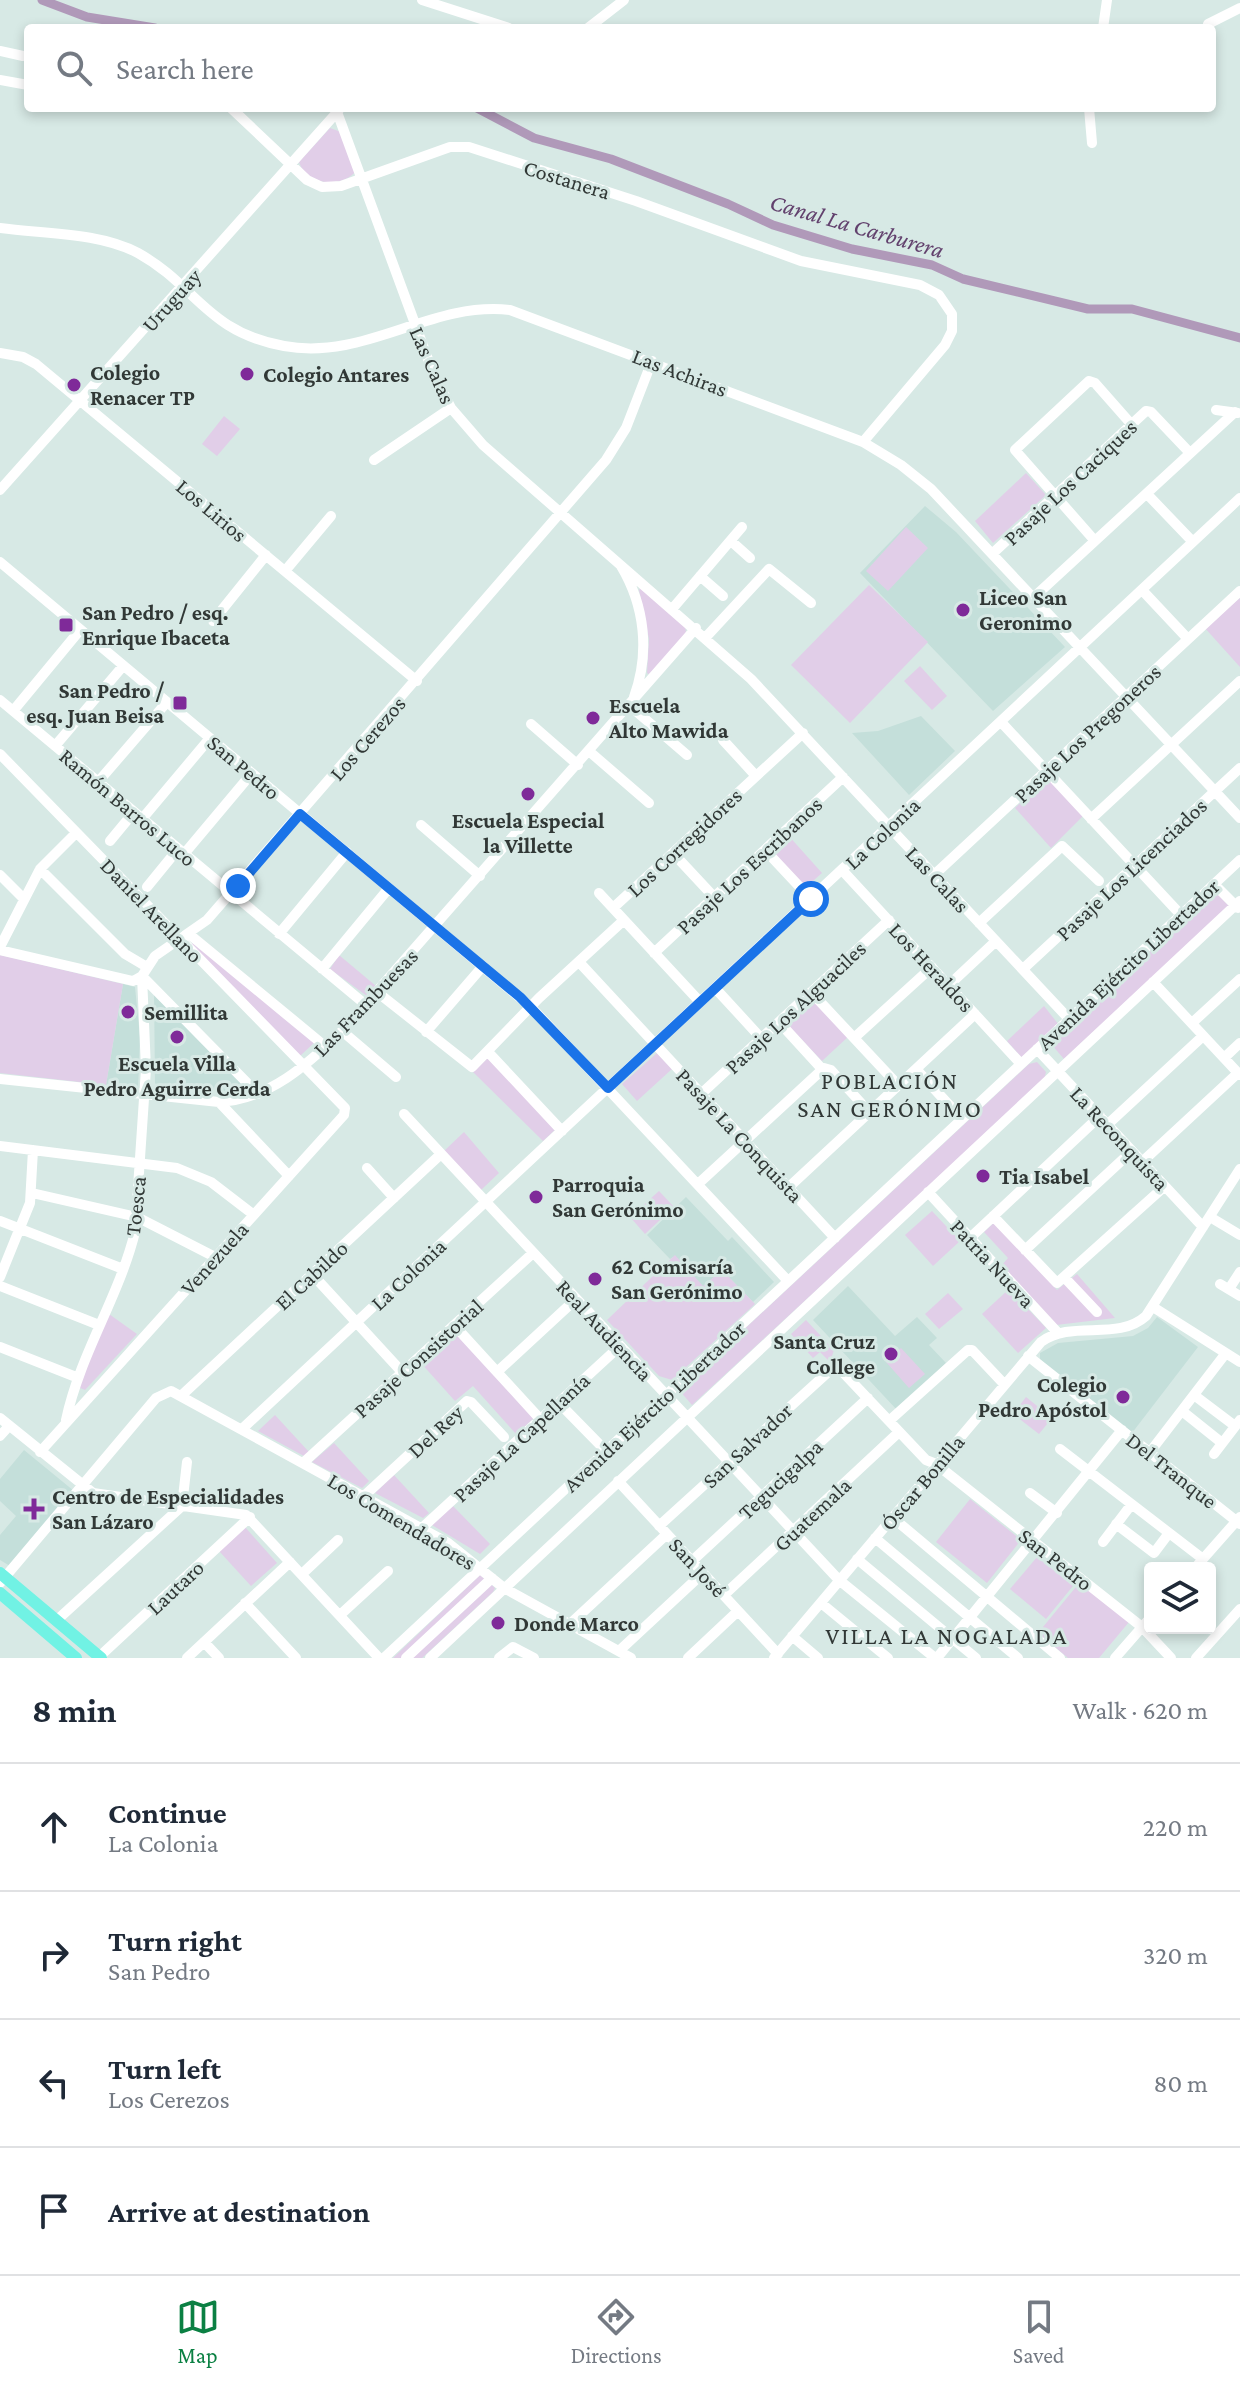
<!DOCTYPE html>
<meta charset="utf-8">
<style>
body{margin:0;font-family:"Crimson Pro",serif;background:#f6f6f7;color:#1f2937}
.controls{position:absolute;right:24px;bottom:24px;display:grid;overflow:hidden;border-radius:8px;box-shadow:0 4px 12px #0003}
.controls button{width:72px;height:72px;display:grid;place-items:center;padding:0;border:0;border-bottom:2px solid #e0e1e3;background:#fff;color:#1f2937;font:40px sans-serif}
.stop{position:absolute;width:24px;height:24px;margin:-18px;border:6px solid #1a73e8;border-radius:50%;background:#fff}
.stop.end{background:#1a73e8;border-color:#fff;box-shadow:0 2px 8px #0008}
.list{margin:0;padding:0;list-style:none}
h2{display:flex;justify-content:space-between;align-items:center;height:104px;margin:0;padding:0 32px;font-size:34px}
h2 small{font-size:26px;font-weight:400;color:#747a83}
.list li{display:grid;grid-template-columns:52px 1fr auto;gap:24px;align-items:center;box-sizing:border-box;height:128px;padding:0 32px;border-top:2px solid #e0e1e3}
.list b{display:block;font-size:30px;white-space:nowrap}
.list p{margin:0;font-size:26px;white-space:nowrap;color:#747a83}
.list em{font-size:26px;font-style:normal;color:#747a83}
.icon{flex:none;width:44px;height:44px;fill:none;stroke:currentColor;stroke-width:2;stroke-linecap:round;stroke-linejoin:round}
.map{position:relative;flex:none;width:1240px;height:1658px;overflow:hidden}
.search{position:absolute;background:#fff;box-shadow:0 4px 12px #0003;left:24px;right:24px;top:24px;height:88px;display:flex;align-items:center;gap:20px;box-sizing:border-box;padding:0 28px;border-radius:8px;color:#747a83;font-size:30px}
.sheet{height:616px;background:#fff}
nav{display:flex;justify-content:space-around;align-items:center;box-sizing:border-box;height:112px;border-top:2px solid #e0e1e3;background:#fff;font-size:22px;color:#747a83}
nav a{display:grid;justify-items:center;gap:4px}
nav .on{color:#0b8043}
.map>svg:first-child{display:block}
</style>
<div class="map">
<svg width="1240" height="1658" viewBox="0 0 1240 1658">
<rect width="100%" height="100%" fill="#d7e9e5"/>
<path fill="#c4dfda" d="M925 506 956 532 1065 647 993 711 860 573Z
M921 716 955 751 909 795 852 733 878 731Z
M123 984 135 987 140 1037 138 1090 106 1085Z
M154 991 244 1084 243 1092 159 1088 155 1083Z
M686 1197 728 1241 732 1237 774 1282 753 1302 722 1270 703 1287 675 1256 670 1259 647 1235Z
M848 1286 895 1336 917 1317 937 1338 929 1345 946 1363 897 1410 813 1320Z
M1157 1317 1198 1347 1132 1433 1040 1361V1353L1058 1343 1133 1336 1148 1328Z
M24 1450 74 1491 10 1566 0 1560V1535L16 1516 0 1501V1479Z"/>
<path fill="#e1cee8" d="M330 128 341 132 356 171C341 189 306 185 299 162Z
M224 416 240 429 217 456 202 444Z
M1026 473 1046 495 993 543 975 521Z
M906 527 928 548 888 591 866 571Z
M869 585 928 642 850 723 791 665Z
M642 586 685 624 686 633 650 675 647 673 649 639 639 590Z
M1240 598V667L1204 627Z
M920 666 947 696 932 710 904 681Z
M1048 777 1084 815 1051 848 1015 808Z
M788 835 822 873 805 888 772 851Z
M1214 890 1229 906 1064 1059 1051 1044Z
M194 942 315 1042 300 1056 190 946Z
M0 955 123 984 106 1085 0 1073Z
M339 955 376 986 367 996 330 969Z
M815 998 849 1036 822 1061 786 1023Z
M1044 1006 1059 1025 1023 1059 1007 1041Z
M657 1053 672 1069 637 1101 622 1084Z
M489 1057 557 1128 543 1141 473 1072Z
M1037 1062 1046 1072 1044 1080 692 1405 679 1390 1029 1064Z
M464 1132 499 1173 481 1190 444 1151Z
M659 1191 674 1207 645 1234 630 1217Z
M932 1211 960 1241 933 1266 905 1235Z
M995 1222 1057 1290 1077 1274 1115 1318 1056 1325 1002 1265 1008 1258 984 1232Z
M675 1255 703 1286 722 1270 755 1304 672 1380 659 1376 607 1320Z
M1009 1289 1046 1328 1018 1353 982 1314Z
M948 1293 963 1309 939 1329 925 1314Z
M109 1314 137 1334 85 1390 78 1387Z
M806 1320 834 1350 830 1362 820 1352 813 1358 791 1334Z
M456 1329 535 1417 516 1434 473 1386 455 1401 420 1362Z
M901 1348 925 1374 909 1388 886 1362Z
M1026 1397 1052 1418 1039 1434 1013 1414Z
M275 1415 309 1452 304 1456 258 1431Z
M334 1443 369 1481 362 1488 312 1462Z
M394 1475 429 1513 423 1518 375 1493Z
M970 1499 1021 1540 987 1583 936 1542Z
M453 1506 490 1544 480 1554 432 1525Z
M245 1527 277 1563 251 1586 219 1551Z
M1037 1557 1073 1586 1046 1619 1010 1589Z
M480 1575 495 1588 493 1592 422 1658H393Z
M1080 1582 1129 1622 1099 1658H1068L1038 1633Z"/>
<g fill="none" stroke-linecap="round" stroke-linejoin="round">
<path stroke="#b099b9" stroke-width="9" d="M42 0 87 17 155 28
M477 108 534 138 611 159 728 204 773 225 852 249 932 265 963 279 1088 309H1132L1240 338"/>
<path stroke="#fff" stroke-width="10" d="M422 0 509 28
M1208 24 1240 8
M588 28 624 0
M1103 28 1107 0
M0 51 23 56
M0 80 28 85
M231 108 307 180 322 187 341 186 450 147H469L636 201 801 261 920 285 939 295 952 314V331L945 345 863 442
M1089 108 1092 143
M337 112 432 370 451 408 483 445 751 679 1069 1019
M0 228C43 234 99 232 138 253 196 285 206 332 284 346 366 361 430 301 510 310L863 442 901 465 931 489 1240 818
M0 353 23 357 36 364 417 681
M1216 410 1238 413
M374 460 451 408
M0 490 339 110
M1147 494 1193 542
M731 541 750 558
M1095 541 1015 450 1089 381 1095 383 1132 425
M992 554 1146 411 1151 412 1190 453
M0 562 531 1007 788 1281
M621 566C645 606 650 653 634 697
M285 571 331 516
M700 576 723 596
M1142 590 1188 639
M1033 598 1235 412
M673 608 742 527
M213 621 266 555
M706 637 769 569 811 603
M0 700 366 1005
M630 706 687 755
M13 711 80 630
M1001 722 1181 915
M531 724 578 765
M723 740 756 776
M55 746 123 666
M590 752 649 803
M0 754 345 1108 344 1115 40 1452
M98 782 167 702
M142 819 210 738
M1091 819 1240 681
M421 825 480 876
M110 841 134 812
M765 850 811 899
M673 853 714 897
M184 854 252 773
M40 869 125 954 147 967
M842 870 1021 1064
M0 875 24 899
M934 875 1240 591
M1214 884 1238 908
M147 887 178 849
M599 893 700 1002
M613 908 803 733
M979 923 1062 846 1099 881
M189 934 326 1047
M279 934 347 852
M0 947 40 869 76 833
M0 950 133 981 142 976 155 956 207 920 606 460 626 428 652 361
M654 953 843 777
M579 962 835 1238
M322 969 389 888
M1023 969 1240 768
M142 976 258 1094
M1153 982 1240 1075
M949 985 996 941
M715 988 761 1038
M377 992 472 1067 539 998 624 920
M811 992 898 1085
M779 1022 822 1069
M1192 1023 1240 979
M342 1031 396 1077
M426 1032 483 966
M854 1038 932 967
M1037 1049 1203 1227
M489 1053 562 1131
M1224 1058 1240 1043
M916 1069 962 1119
M0 1079 219 1102C270 1099 307 1065 342 1031L696 628
M701 1094 889 920
M219 1102 289 1176
M404 1114 839 1580 935 1658
M1107 1125 1203 1036
M0 1146 177 1168 211 1182 254 1215
M1142 1162 1238 1073
M367 1168 394 1198
M698 1184 824 1068 831 1070 861 1103
M789 1187 975 1014
M928 1192 1058 1333
M32 1193 137 1217 215 1257
M993 1216 1057 1283 1165 1186
M1210 1217 1240 1235
M0 1221 123 1269
M970 1238 1100 1116
M1025 1250 1132 1151
M312 1274 402 1372
M0 1277 30 1203 33 1150
M1064 1277 1097 1312
M1220 1284 1240 1296
M0 1286 99 1325
M1229 1289 1240 1272
M1153 1307 1240 1362
M454 1325 541 1420
M0 1347 76 1377
M1028 1356 1240 1524
M497 1372 576 1299
M182 1395 441 1154
M1194 1395 1235 1426
M559 1403 606 1451
M1182 1411 1222 1443
M0 1418 93 1493 246 1515 379 1658
M66 1420C80 1354 119 1297 135 1232L146 1069 142 976
M889 1421 968 1350H972L1004 1384
M242 1429 1240 498
M0 1436 9 1426
M1060 1449 1203 1559
M1150 1452 1226 1353
M1214 1454 1240 1420
M303 1463 533 1253
M618 1481 778 1654
M1030 1493 1057 1513
M364 1496 467 1401 471 1402 504 1437
M892 1517 1060 1658
M1116 1524 1154 1553 1169 1533
M659 1526 836 1365 926 1460 936 1464 1142 1627 1171 1658
M422 1528 620 1346
M875 1538 1018 1658
M1103 1542 1131 1505
M857 1559 976 1658
M692 1561 868 1398
M1195 1568 1240 1517
M302 1574 338 1540
M0 1583 156 1398 171 1391 448 1543 504 1588 631 1658
M724 1595 899 1432
M245 1603 296 1658
M821 1603 888 1658
M340 1615 388 1571
M57 1620 182 1506 187 1462
M570 1624 667 1534
M792 1636 818 1658
M204 1642 219 1658
M619 1651 703 1573
M99 1657 250 1517
M187 1658 290 1562
M384 1658 1240 860
M406 1658 492 1578
M430 1658 1240 901
M499 1658 513 1647 534 1658
M688 1658 738 1611
M774 1658 1041 1342C1072 1319 1117 1342 1146 1316L1240 1169
M937 1658 1122 1430
M1115 1658 1150 1618
M1196 1658 1240 1609"/>
<path stroke="#71f2e4" stroke-width="12" d="M0 1573 101 1658
M0 1593 76 1658"/>
</g>
<g fill="none" stroke-linecap="round" stroke-linejoin="round">
<path stroke="#1a73e8" stroke-width="10" d="M238 886 300 814 520 997 608 1088 811 899"/>
</g>
<g fill="#7f2a99" stroke="#d7e9e5" stroke-width="3">
<circle cx="247" cy="374" r="8"/>
<circle cx="74" cy="385" r="8"/>
<circle cx="963" cy="610" r="8"/>
<rect x="58" y="617" width="16" height="16" rx="4"/>
<rect x="172" y="695" width="16" height="16" rx="4"/>
<circle cx="593" cy="718" r="8"/>
<circle cx="528" cy="794" r="8"/>
<circle cx="128" cy="1012" r="8"/>
<circle cx="177" cy="1037" r="8"/>
<circle cx="983" cy="1176" r="8"/>
<circle cx="536" cy="1197" r="8"/>
<circle cx="595" cy="1279" r="8"/>
<circle cx="891" cy="1354" r="8"/>
<circle cx="1123" cy="1397" r="8"/>
<path d="M30 1497h8v8h8v8h-8v8h-8v-8h-8v-8h8z"/>
<circle cx="498" cy="1623" r="8"/>
</g>
<g text-anchor="middle" stroke-width="6" stroke-linejoin="round" paint-order="stroke">
<g font-size="22" fill="#313836" stroke="#d7e9e5">
<text transform="translate(567 179) rotate(17)" y="8">Costanera</text>
<text transform="translate(171 300) rotate(-48)" y="8">Uruguay</text>
<text transform="translate(433 365) rotate(66)" y="8">Las Calas</text>
<text transform="translate(680 372) rotate(21)" y="8">Las Achiras</text>
<text transform="translate(1070 482) rotate(-43)" y="8">Pasaje Los Caciques</text>
<text transform="translate(212 510) rotate(40)" y="8">Los Lirios</text>
<text transform="translate(1087 733) rotate(-43)" y="8">Pasaje Los Pregoneros</text>
<text transform="translate(367 738) rotate(-49)" y="8">Los Cerezos</text>
<text transform="translate(244 767) rotate(40)" y="8">San Pedro</text>
<text transform="translate(128 807) rotate(40)" y="8">Ramón Barros Luco</text>
<text transform="translate(882 833) rotate(-43)" y="8">La Colonia</text>
<text transform="translate(684 842) rotate(-43)" y="8">Los Corregidores</text>
<text transform="translate(749 865) rotate(-43)" y="8">Pasaje Los Escribanos</text>
<text transform="translate(1131 869) rotate(-43)" y="8">Pasaje Los Licenciados</text>
<text transform="translate(938 879) rotate(47)" y="8">Las Calas</text>
<text transform="translate(152 910) rotate(46)" y="8">Daniel Arellano</text>
<text transform="translate(1128 964) rotate(-43)" y="8">Avenida Ejército Libertador</text>
<text transform="translate(932 967) rotate(47)" y="8">Los Heraldos</text>
<text transform="translate(365 1002) rotate(-46)" y="8">Las Frambuesas</text>
<text transform="translate(795 1007) rotate(-43)" y="8">Pasaje Los Alguaciles</text>
<text transform="translate(740 1135) rotate(47)" y="8">Pasaje La Conquista</text>
<text transform="translate(1120 1138) rotate(47)" y="8">La Reconquista</text>
<text transform="translate(135 1206) rotate(-84)" y="8">Toesca</text>
<text transform="translate(214 1258) rotate(-48)" y="8">Venezuela</text>
<text transform="translate(993 1263) rotate(47)" y="8">Patria Nueva</text>
<text transform="translate(408 1274) rotate(-43)" y="8">La Colonia</text>
<text transform="translate(311 1275) rotate(-43)" y="8">El Cabildo</text>
<text transform="translate(605 1330) rotate(47)" y="8">Real Audiencia</text>
<text transform="translate(418 1358) rotate(-42)" y="8">Pasaje Consistorial</text>
<text transform="translate(654 1406) rotate(-43)" y="8">Avenida Ejército Libertador</text>
<text transform="translate(435 1431) rotate(-43)" y="8">Del Rey</text>
<text transform="translate(521 1437) rotate(-43)" y="8">Pasaje La Capellanía</text>
<text transform="translate(747 1445) rotate(-43)" y="8">San Salvador</text>
<text transform="translate(1172 1470) rotate(38)" y="8">Del Tranque</text>
<text transform="translate(780 1479) rotate(-43)" y="8">Tegucigalpa</text>
<text transform="translate(922 1482) rotate(-50)" y="8">Óscar Bonilla</text>
<text transform="translate(812 1514) rotate(-43)" y="8">Guatemala</text>
<text transform="translate(402 1521) rotate(31)" y="8">Los Comendadores</text>
<text transform="translate(1056 1559) rotate(38)" y="8">San Pedro</text>
<text transform="translate(698 1567) rotate(47)" y="8">San José</text>
<text transform="translate(175 1587) rotate(-43)" y="8">Lautaro</text>
</g>
<g font-size="22" font-weight="bold" fill="#313836" stroke="#d7e9e5" text-anchor="start">
<text x="90" y="380">Colegio<tspan x="90" dy="25">Renacer TP</tspan></text>
<text x="263" y="382">Colegio Antares</text>
<text x="979" y="605">Liceo San<tspan x="979" dy="25">Geronimo</tspan></text>
<text x="82" y="620">San Pedro / esq.<tspan x="82" dy="25">Enrique Ibaceta</tspan></text>
<text x="164" y="698" text-anchor="end">San Pedro /<tspan x="164" dy="25">esq. Juan Beisa</tspan></text>
<text x="609" y="713">Escuela<tspan x="609" dy="25">Alto Mawida</tspan></text>
<text x="528" y="828" text-anchor="middle">Escuela Especial<tspan x="528" dy="25">la Villette</tspan></text>
<text x="144" y="1020">Semillita</text>
<text x="177" y="1071" text-anchor="middle">Escuela Villa<tspan x="177" dy="25">Pedro Aguirre Cerda</tspan></text>
<text x="999" y="1184">Tia Isabel</text>
<text x="552" y="1192">Parroquia<tspan x="552" dy="25">San Gerónimo</tspan></text>
<text x="611" y="1274">62 Comisaría<tspan x="611" dy="25">San Gerónimo</tspan></text>
<text x="875" y="1349" text-anchor="end">Santa Cruz<tspan x="875" dy="25">College</tspan></text>
<text x="1107" y="1392" text-anchor="end">Colegio<tspan x="1107" dy="25">Pedro Apóstol</tspan></text>
<text x="52" y="1504">Centro de Especialidades<tspan x="52" dy="25">San Lázaro</tspan></text>
<text x="514" y="1631">Donde Marco</text>
</g>
<g font-size="24" font-style="italic" fill="#62416d" stroke="#d7e9e5">
<text transform="translate(857 226) rotate(16)" y="8">Canal La Carburera</text>
</g>
<g font-size="24" letter-spacing="2" fill="#313836" stroke="#d7e9e5">
<text x="890" y="1089">POBLACIÓN<tspan x="890" dy="28">SAN GERÓNIMO</tspan></text>
<text x="947" y="1644">VILLA LA NOGALADA</text>
</g>
</g>
</svg>
<div class="controls">
<button><svg class="icon" aria-label="layers" viewBox="0 0 24 24"><path d="M12 4l9 5-9 5-9-5zM3 14l9 5 9-5"/></svg></button>
</div>
<div class="stop" style="left:811px;top:899px"></div>
<div class="stop end" style="left:238px;top:886px"></div>
<div class="search"><svg class="icon" aria-label="search" viewBox="0 0 24 24"><circle cx="10" cy="10" r="6"/><path d="M15 15l6 6"/></svg>Search here</div>
</div>
<section class="sheet">
<h2>8 min<small>Walk · 620 m</small></h2>
<ul class="list">
<li><svg class="icon" aria-label="ahead" viewBox="0 0 24 24"><path d="M12 20V5M6 11l6-6 6 6"/></svg><div><b>Continue</b><p>La Colonia</p></div><em>220 m</em></li>
<li><svg class="icon" aria-label="right" viewBox="0 0 24 24"><path d="M7 20v-9h11M14 6l5 5-5 5"/></svg><div><b>Turn right</b><p>San Pedro</p></div><em>320 m</em></li>
<li><svg class="icon" aria-label="left" viewBox="0 0 24 24"><path d="M17 20v-9H6M10 6l-5 5 5 5"/></svg><div><b>Turn left</b><p>Los Cerezos</p></div><em>80 m</em></li>
<li><svg class="icon" aria-label="arrive" viewBox="0 0 24 24"><path d="M6 21V4h12l-3 4 3 4H6"/></svg><div><b>Arrive at destination</b></div></li>
</ul>
</section>
<nav>
<a class="on"><svg class="icon" aria-label="map" viewBox="0 0 24 24"><path d="M3 6l6-2 6 2 6-2v14l-6 2-6-2-6 2zM9 4v14M15 6v14"/></svg>Map</a>
<a><svg class="icon" aria-label="directions" viewBox="0 0 24 24"><path d="M12 3l9 9-9 9-9-9zM9 14v-3h6M13 9l2 2-2 2"/></svg>Directions</a>
<a><svg class="icon" aria-label="saved" viewBox="0 0 24 24"><path d="M7 4h10v16l-5-4-5 4z"/></svg>Saved</a>
</nav>
